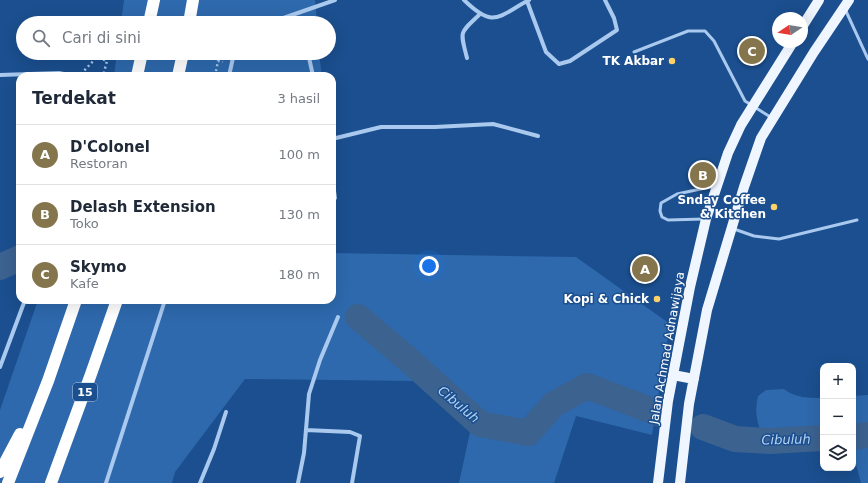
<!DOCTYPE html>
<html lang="id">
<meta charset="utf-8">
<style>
body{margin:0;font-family:"DejaVu Sans",sans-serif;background:#f2f2f3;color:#1f2937}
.controls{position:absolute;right:12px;bottom:12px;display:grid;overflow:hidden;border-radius:8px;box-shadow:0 4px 16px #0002}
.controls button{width:36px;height:36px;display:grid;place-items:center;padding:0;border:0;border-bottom:1px solid #e0e1e3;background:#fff;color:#1f2937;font:20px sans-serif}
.compass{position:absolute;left:772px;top:12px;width:36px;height:36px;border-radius:50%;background:#fff;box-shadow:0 4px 16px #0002;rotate:258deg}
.you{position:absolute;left:429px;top:266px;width:14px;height:14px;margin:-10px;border:3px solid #fff;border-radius:50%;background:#1a73e8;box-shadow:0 0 0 6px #1a73e833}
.badge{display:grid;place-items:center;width:26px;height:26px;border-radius:50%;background:#84754c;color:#fff;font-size:13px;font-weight:700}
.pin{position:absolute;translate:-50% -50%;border:2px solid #fff;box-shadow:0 1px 4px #0006}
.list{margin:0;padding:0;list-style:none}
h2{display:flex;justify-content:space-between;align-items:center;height:52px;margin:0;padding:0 16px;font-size:17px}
h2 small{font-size:13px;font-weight:400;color:#747a83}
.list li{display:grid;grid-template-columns:26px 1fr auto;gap:12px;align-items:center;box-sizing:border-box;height:60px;padding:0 16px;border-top:1px solid #e0e1e3}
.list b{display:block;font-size:15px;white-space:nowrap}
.list p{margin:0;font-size:13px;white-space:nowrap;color:#747a83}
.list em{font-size:13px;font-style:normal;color:#747a83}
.icon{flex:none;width:22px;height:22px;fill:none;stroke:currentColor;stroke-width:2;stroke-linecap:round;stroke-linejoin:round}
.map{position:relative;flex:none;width:868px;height:483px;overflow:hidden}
.search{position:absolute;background:#fff;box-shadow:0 4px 16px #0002;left:16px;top:16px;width:320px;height:44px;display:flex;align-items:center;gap:10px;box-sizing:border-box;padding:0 14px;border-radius:22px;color:#747a83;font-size:15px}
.panel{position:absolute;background:#fff;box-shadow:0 4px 16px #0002;left:16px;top:72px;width:320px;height:232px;border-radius:12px}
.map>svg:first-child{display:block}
</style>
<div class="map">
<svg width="868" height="483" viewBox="0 0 868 483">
<rect width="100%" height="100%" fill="#1b4f8f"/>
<path fill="#2e69ad" d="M124 0H315L317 23H121Z
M117 53H319L322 76H114Z
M332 253 576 257 670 324 652 435 576 416 554 483H459L470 432 414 381 245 379 175 472 172 483H0V410L38 300H332Z
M784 389C795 398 810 398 823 398V445C784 463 748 440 758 396L766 390Z
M868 395V483H861L853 453V396Z"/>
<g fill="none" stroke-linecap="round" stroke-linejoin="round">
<path stroke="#3c6290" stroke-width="26" d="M0 267 20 258
M358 317 410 361 480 424 528 433 554 404 587 386 658 413
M703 427 735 439 770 441 823 438
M853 437 868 435"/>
<path stroke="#a9c9ee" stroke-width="2.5" stroke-dasharray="2 3" stroke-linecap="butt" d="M81 74 97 57 107 61 103 76
M215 76 218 61 223 62"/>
<path stroke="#a9c9ee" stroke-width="3" d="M845 9 868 59
M634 52 688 31H705L714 41 745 101 772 118
M704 219 668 220 662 217 660 211 661 203 677 194 715 186
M734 229 754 236 779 239 857 220"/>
<path stroke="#a9c9ee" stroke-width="4" d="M464 0C494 29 497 17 529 0
M527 1 546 52 559 64 570 61 617 30 614 18 605 0
M269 23 335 0
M308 53 313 76
M467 58C460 30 459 34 480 14
M0 75 59 73 73 76
M229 76 234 53
M332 139 381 127H435L493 124 538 136
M332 176 335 198
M0 367 25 300
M306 430 350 432 360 436 352 483
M106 483 165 300
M200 483 214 449 226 412
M298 483 304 453 309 394 320 360 338 317"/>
<path stroke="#f0f6ff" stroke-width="10" d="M802 27 819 0
M673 375 694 379
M658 483 668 401 690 287 706 219 728 153 741 125 793 42
M680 483 689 404 707 310 744 187 761 138 814 52 849 0"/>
<path stroke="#fff" stroke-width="12" d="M149 23 154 0
M189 23 193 0
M137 76 142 53
M178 76 183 53
M0 472 20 434
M8 483 48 381 76 300
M51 483 91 374 117 300"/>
</g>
<g fill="#ffd166" stroke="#1b4f8f" stroke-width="1.5">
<circle cx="672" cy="61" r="4"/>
<circle cx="774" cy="207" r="4"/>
<circle cx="657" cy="299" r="4"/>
</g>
<g text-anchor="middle" stroke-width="3" stroke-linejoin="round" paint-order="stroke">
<rect fill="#1b4f8f" stroke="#bbcadd" stroke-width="1" x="73" y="383" width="24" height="18" rx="3"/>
<g font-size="11" font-weight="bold" fill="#fff">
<text x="85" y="396">15</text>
</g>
<g font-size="12" font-weight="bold" fill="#fff" stroke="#1b4f8f" text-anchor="end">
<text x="664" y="65">TK Akbar</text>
<text x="766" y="204">Snday Coffee<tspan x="766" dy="14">&amp; Kitchen</tspan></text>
<text x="649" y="303">Kopi &amp; Chick</text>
</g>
<g font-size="12" fill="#fff" stroke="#1b4f8f">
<text transform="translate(667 348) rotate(-80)" y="4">Jalan Achmad Adnawijaya</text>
</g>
<g font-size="13" font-style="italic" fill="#b5d3f5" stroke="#1b4f8f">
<text transform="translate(459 404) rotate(40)" y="5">Cibuluh</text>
<text transform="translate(786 439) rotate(-1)" y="5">Cibuluh</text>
</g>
</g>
</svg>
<div class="controls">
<button>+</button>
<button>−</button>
<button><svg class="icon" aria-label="layers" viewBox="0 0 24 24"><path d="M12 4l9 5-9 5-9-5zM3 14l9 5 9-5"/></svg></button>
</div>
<svg class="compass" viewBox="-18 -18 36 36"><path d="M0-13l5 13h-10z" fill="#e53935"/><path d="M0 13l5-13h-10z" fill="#747a83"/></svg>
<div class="you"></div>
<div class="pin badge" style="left:645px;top:269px">A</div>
<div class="pin badge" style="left:703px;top:175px">B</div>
<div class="pin badge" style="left:752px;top:51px">C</div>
<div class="search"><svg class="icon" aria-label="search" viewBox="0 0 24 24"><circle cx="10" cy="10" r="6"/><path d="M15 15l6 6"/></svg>Cari di sini</div>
<section class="panel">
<h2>Terdekat<small>3 hasil</small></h2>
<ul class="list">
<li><span class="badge">A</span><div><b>D'Colonel</b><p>Restoran</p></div><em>100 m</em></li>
<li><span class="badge">B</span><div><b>Delash Extension</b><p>Toko</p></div><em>130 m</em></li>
<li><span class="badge">C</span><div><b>Skymo</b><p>Kafe</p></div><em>180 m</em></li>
</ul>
</section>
</div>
